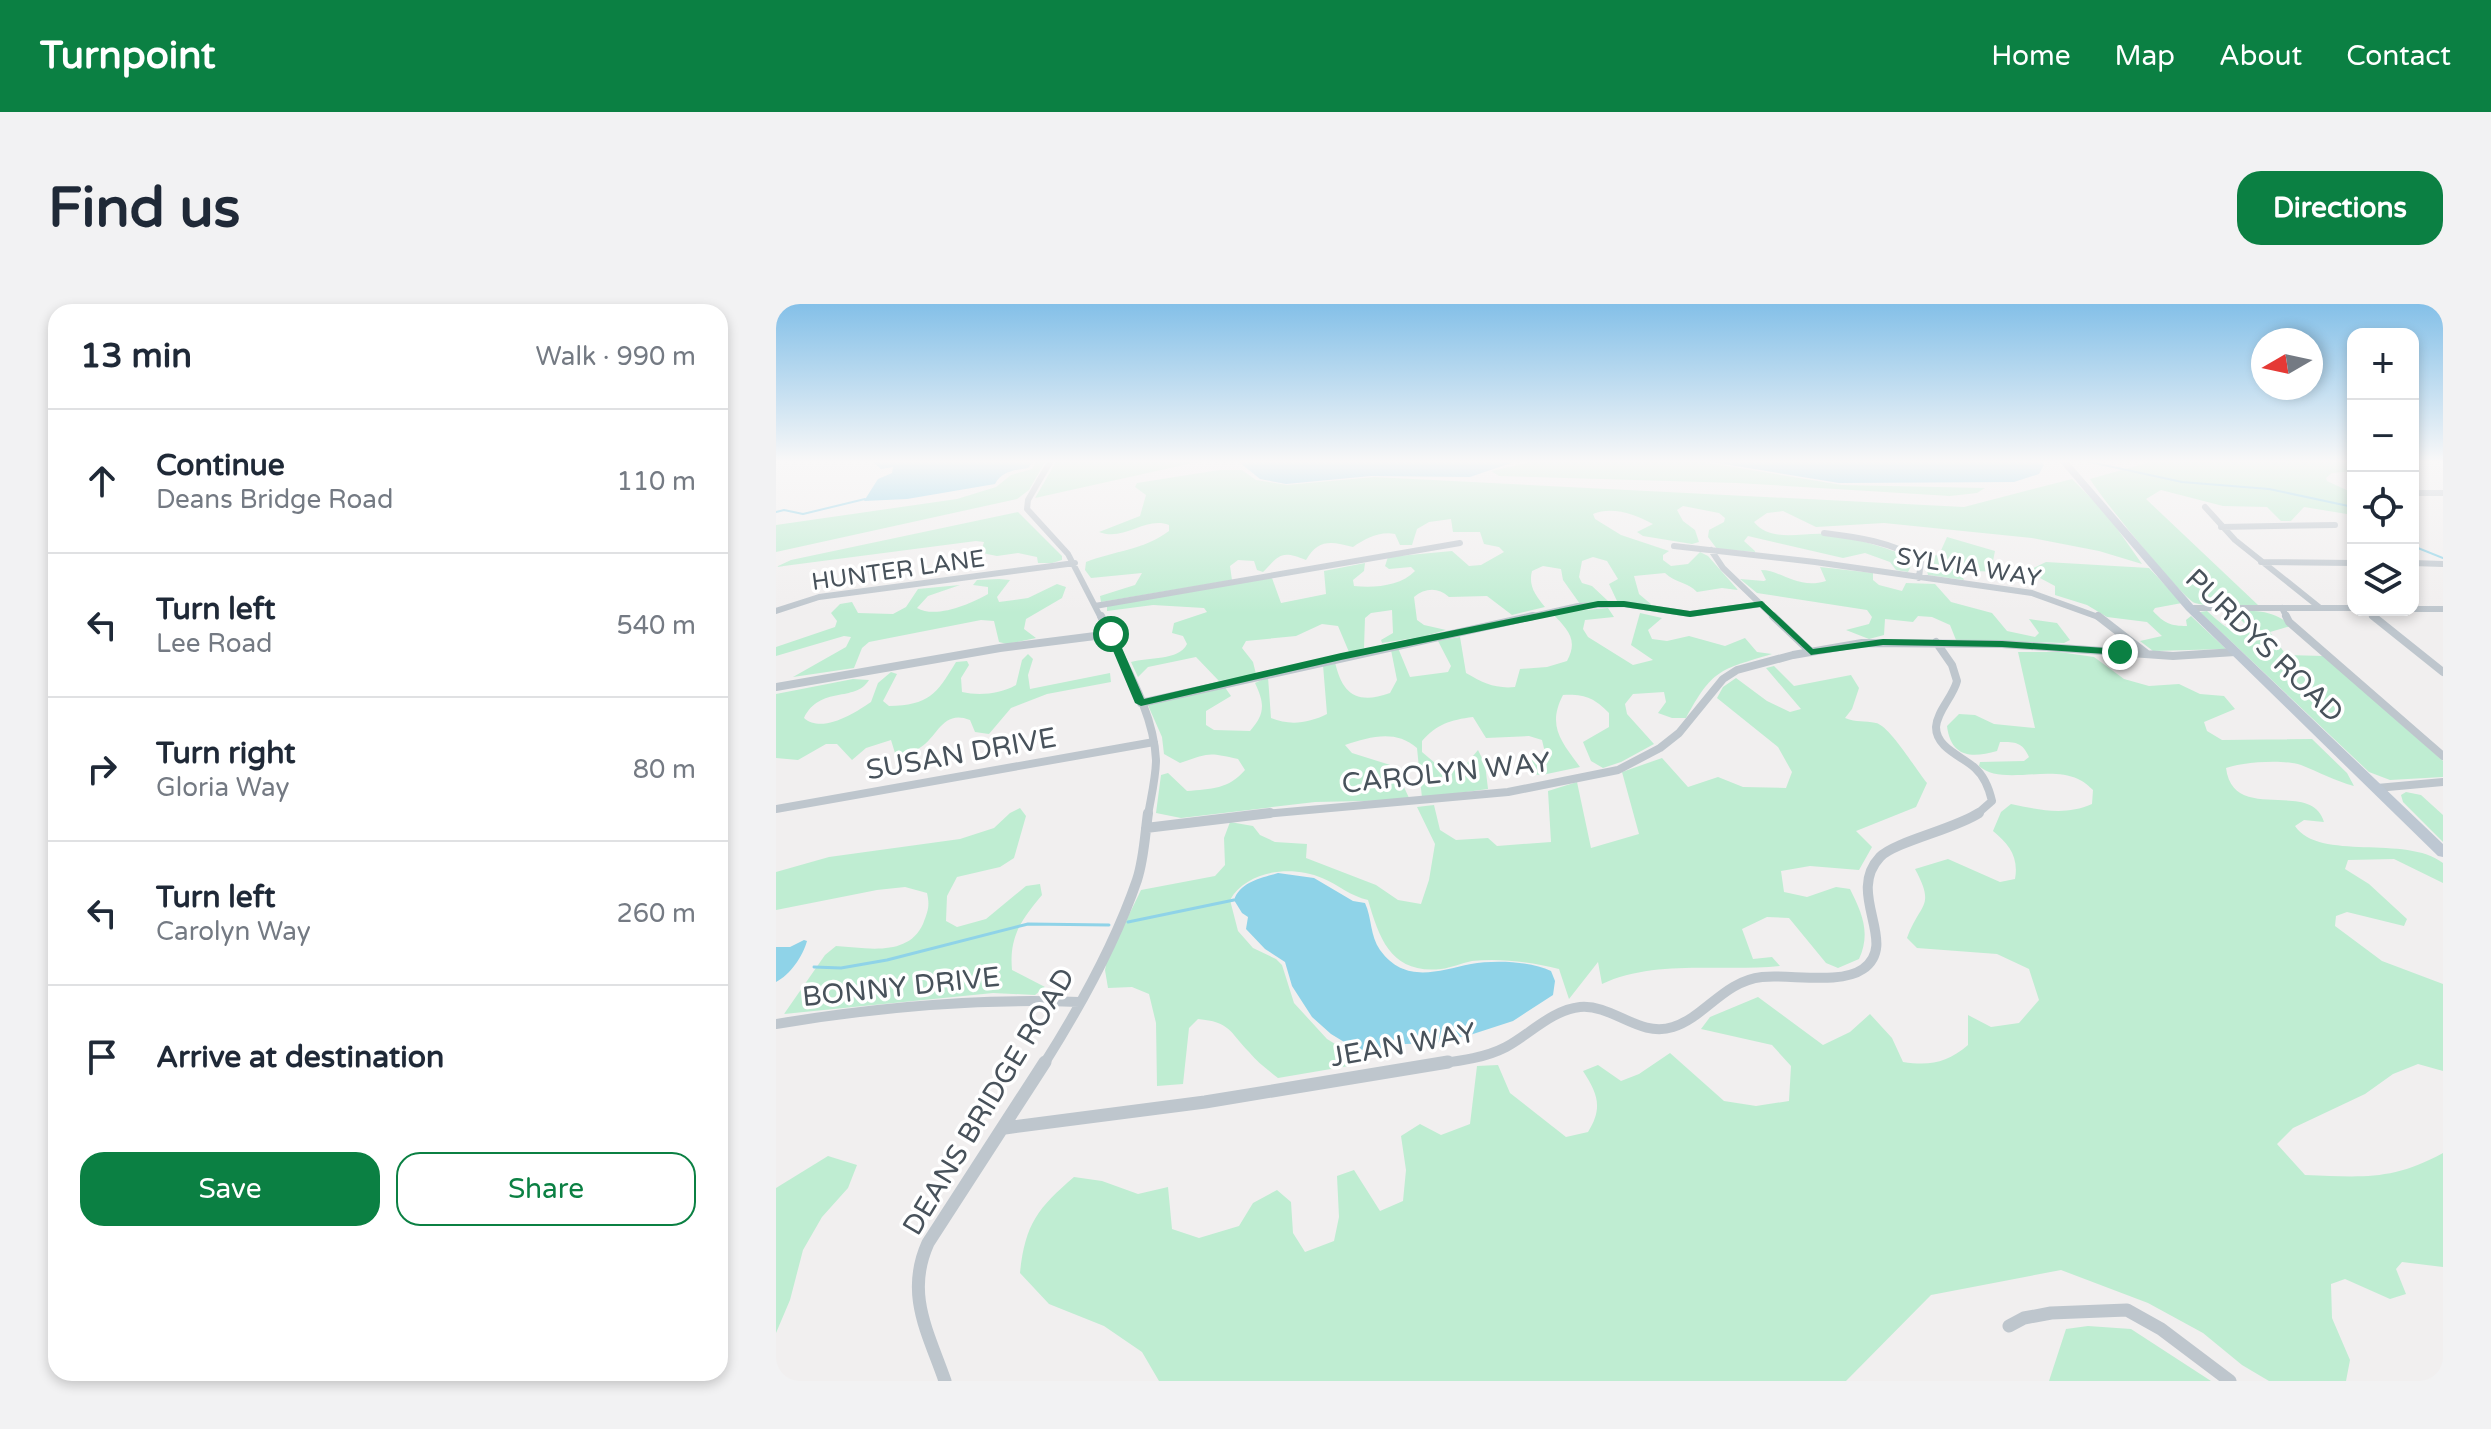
<!DOCTYPE html>
<meta charset="utf-8">
<style>
body{margin:0;font-family:"Varela Round",sans-serif;background:#f2f2f3;color:#1f2937}
.controls{position:absolute;right:24px;top:24px;display:grid;overflow:hidden;border-radius:16px;box-shadow:0 4px 12px #0003}
.controls button{width:72px;height:72px;display:grid;place-items:center;padding:0;border:0;border-bottom:2px solid #e0e1e3;background:#fff;color:#1f2937;font:40px sans-serif}
.compass{position:absolute;left:1475px;top:24px;width:72px;height:72px;border-radius:50%;background:#fff;box-shadow:0 4px 12px #0003;rotate:261deg}
.stop{position:absolute;width:24px;height:24px;margin:-18px;border:6px solid #0b8043;border-radius:50%;background:#fff}
.stop.end{background:#0b8043;border-color:#fff;box-shadow:0 2px 8px #0008}
.list{margin:0;padding:0;list-style:none}
h2{display:flex;justify-content:space-between;align-items:center;height:104px;margin:0;padding:0 32px;font-size:34px}
h2 small{font-size:26px;font-weight:400;color:#747a83}
.list li{display:grid;grid-template-columns:52px 1fr auto;gap:24px;align-items:center;box-sizing:border-box;height:144px;padding:0 32px;border-top:2px solid #e0e1e3}
.list b{display:block;font-size:30px;white-space:nowrap}
.list p{margin:0;font-size:26px;white-space:nowrap;color:#747a83}
.list em{font-size:26px;font-style:normal;color:#747a83}
.actions{display:flex;gap:16px;padding:24px 32px}
.actions a{flex:1;padding:18px 0;border:2px solid #0b8043;border-radius:24px;text-align:center;font-size:28px;color:#0b8043}
.actions .main{background:#0b8043;color:#fff}
.icon{flex:none;width:44px;height:44px;fill:none;stroke:currentColor;stroke-width:2;stroke-linecap:round;stroke-linejoin:round}
.map{position:relative;flex:none;width:1667px;height:1077px;overflow:hidden;border-radius:24px}
header{display:flex;align-items:center;gap:48px;box-sizing:border-box;height:112px;padding:0 40px;background:#0b8043;color:#fff}
header strong{font-size:38px}
nav{display:flex;gap:44px;margin-inline-start:auto;font-size:28px}
.intro{display:flex;align-items:center;justify-content:space-between;box-sizing:border-box;height:192px;padding:0 48px}
h1{margin:0;font-size:56px}
.button{padding:20px 36px;border-radius:24px;background:#0b8043;color:#fff;font-size:28px;font-weight:700}
main{display:flex;gap:48px;padding:0 48px}
aside{flex:1;background:#fff;border-radius:24px;box-shadow:0 4px 12px #0003}
.map>svg:first-child{display:block}
</style>
<header>
<strong>Turnpoint</strong>
<nav><a>Home</a><a>Map</a><a>About</a><a>Contact</a></nav>
</header>
<div class="intro"><h1>Find us</h1><a class="button">Directions</a></div>
<main>
<aside>
<h2>13 min<small>Walk · 990 m</small></h2>
<ul class="list">
<li><svg class="icon" aria-label="ahead" viewBox="0 0 24 24"><path d="M12 20V5M6 11l6-6 6 6"/></svg><div><b>Continue</b><p>Deans Bridge Road</p></div><em>110 m</em></li>
<li><svg class="icon" aria-label="left" viewBox="0 0 24 24"><path d="M17 20v-9H6M10 6l-5 5 5 5"/></svg><div><b>Turn left</b><p>Lee Road</p></div><em>540 m</em></li>
<li><svg class="icon" aria-label="right" viewBox="0 0 24 24"><path d="M7 20v-9h11M14 6l5 5-5 5"/></svg><div><b>Turn right</b><p>Gloria Way</p></div><em>80 m</em></li>
<li><svg class="icon" aria-label="left" viewBox="0 0 24 24"><path d="M17 20v-9H6M10 6l-5 5 5 5"/></svg><div><b>Turn left</b><p>Carolyn Way</p></div><em>260 m</em></li>
<li><svg class="icon" aria-label="arrive" viewBox="0 0 24 24"><path d="M6 21V4h12l-3 4 3 4H6"/></svg><div><b>Arrive at destination</b></div></li>
</ul>
<div class="actions"><a class="main">Save</a><a>Share</a></div>
</aside>
<div class="map">
<svg width="1667" height="1077" viewBox="0 0 1667 1077">
<rect width="100%" height="100%" fill="#f1efef"/>
<path fill="#bfedd2" d="M260 158H269L253 186 241 195 0 248V221L181 195 220 183 235 171 256 165Z
M280 158H421L259 194Z
M756 158H927L1066 181 1209 184 1201 189 1174 192 961 179 723 172 715 167Z
M1374 158H1577V167L1556 169 1550 174 1551 177 1577 189V211L1528 203 1515 217H1505L1491 203 1447 202 1385 186 1370 195 1482 301C1463 301 1437 305 1419 299 1406 294 1323 191 1314 175Z
M443 166H466L480 176 511 181 598 173 1188 203 1296 175 1330 209 1366 260 1323 247 1256 234 1108 219 1040 223 1007 207 991 209 978 218C995 239 1026 228 1050 230 1076 233 1104 242 1129 251L1135 262 1132 268 1120 266 1114 258 1089 249 1067 254 972 232 968 237 980 248 941 245 932 233 933 226 948 218 949 214 943 209 907 202 901 206 907 217 919 226 923 238 916 240 867 232 861 228 877 220C859 210 836 202 817 210L819 215 845 231 893 247 887 251V256L895 262 912 260 924 248 932 252 962 286 946 284 921 288C912 278 899 279 889 269L858 272 863 290 876 301 841 297 833 280 842 275 831 257 817 253 806 257 803 273 806 279 816 282 832 297 804 300 787 276 785 265 767 262 756 267C752 282 760 292 769 303L736 311 711 292 673 293C662 283 649 284 638 293L641 316 648 321 670 326 645 333 606 339 605 336 617 329 616 306 595 309 589 314 588 344 573 348 562 322 546 320 520 332 470 337 466 344 477 358 480 370 443 377 420 353 372 363 362 373 355 358C372 353 403 357 411 340L407 332 396 329 398 319 431 308 428 304 377 301 331 307V301L496 274 505 299 550 290 548 267 589 259 588 267 577 276 578 282C599 284 625 282 639 267L635 263 613 265 609 262 612 253 676 247 693 262 705 261 728 248 723 243 708 240 704 228H677L675 215 653 218 641 225 636 241H624L619 230C603 227 589 235 577 243 555 237 542 235 530 256 504 245 503 252 487 268L481 266 478 257 462 256 454 262 456 276 325 298 324 292 359 281 366 269 315 274 309 266 310 258C338 247 368 246 393 227V221C369 212 348 238 323 228L364 212 370 191 359 183 361 179Z
M242 208 286 252V256L276 259H262L261 253 242 249 221 252 211 250 205 248 208 238 200 237 0 263 15 256Z
M1171 233 1219 247 1217 257 1222 265 1219 268 1183 266 1188 276 1152 271 1148 252 1163 251Z
M1270 258 1373 264 1406 299 1379 304 1377 307C1388 319 1394 322 1411 322L1410 316 1415 312 1450 345 1377 347 1364 337 1386 332 1371 318 1331 313 1311 301 1279 291V282L1251 267Z
M1044 263 1097 269V276L1103 281 1126 287 1130 279 1159 280 1175 298 1216 309 1231 327 1259 333 1263 329 1253 315 1281 319 1294 336 1288 339 1180 336 1174 321 1156 313 1142 312 1137 318 1109 315 1108 331 1093 335 1070 326 1093 320 1096 313 1091 306 981 289 964 275 988 277 990 276 985 266C1005 266 1022 286 1050 277Z
M223 275 234 276 221 293 223 298 252 294 281 280 290 283 286 294 250 315 248 325 260 334 231 340 223 338 218 317 205 316 93 338 86 344 78 364 17 373 70 343 75 333 68 332 0 352V343L59 323 61 317 55 309 64 300 76 298 82 309 117 310 130 303 142 285 184 281 152 292 141 304C160 315 194 300 212 290V283L197 281 201 276Z
M832 304 838 313 809 316 807 325 812 333 857 361 877 356 855 341 864 309 886 314 872 326 876 335 891 337 913 332 949 342 969 334 981 348 996 350C943 366 937 365 910 414H896L882 409 890 398 888 388 857 390 849 400 851 410 878 440 845 458 827 464 815 457 807 438 833 423V409C818 394 809 390 787 391 771 422 785 437 804 463L766 471 753 470 756 456 771 457 766 436 753 432 710 434 697 413C674 416 661 420 646 437V448L666 465 687 464 702 446 709 460 712 485 646 494 641 444C619 425 594 433 569 441L576 449 627 465 626 479 634 496 539 498 405 514 380 509 385 471 392 469 411 487C435 485 453 485 469 466L462 455C431 448 434 449 404 459L388 450 386 433 371 399 448 382 455 392 430 407V421L438 426 474 427C489 410 489 400 479 379L492 373 495 414C514 422 533 419 551 410L547 361 559 358C566 390 581 401 614 389L621 376 615 346 622 344 634 373 672 368 675 362 662 337 684 333 690 369C707 379 720 385 739 383L744 365 771 363 791 357C803 335 791 325 776 309Z
M1455 306C1477 307 1498 305 1515 322L1494 328 1510 351 1548 352 1667 457V473L1614 476 1593 468 1424 308 1431 307C1444 318 1456 333 1474 325Z
M1242 348H1283L1318 353 1348 375 1373 382 1403 380 1424 390 1448 392 1459 405 1428 418 1431 427 1446 436 1536 435 1571 469 1578 482C1559 477 1543 468 1525 461 1508 455 1466 458 1450 464 1457 521 1536 474 1548 518L1528 516 1519 522C1543 558 1630 530 1667 559V579L1618 555 1572 556 1569 565 1593 580 1631 615 1628 622 1571 608 1560 612 1559 622 1606 657 1667 680V767L1642 760 1617 770 1589 790 1517 824 1501 840 1529 871C1586 873 1616 877 1667 849V963L1626 958 1620 965 1630 990 1614 995 1569 975 1555 980 1556 1014 1574 1056 1570 1077H1493L1466 1061 1427 1029 1372 999 1285 966 1155 991 1070 1077H383L366 1048 328 1022 273 1000 244 969C249 920 262 904 298 873L326 877 362 890 392 883 396 925 423 934 463 922 477 899 501 886 515 898 517 929 529 948 558 937 563 913 561 872 578 866 604 907 627 897 630 866 625 832 644 820 665 831 694 820 701 762 722 761 734 789 790 833 812 828C827 804 822 790 807 767L822 761 845 777 863 770 894 749 948 797 980 802 1013 797 1015 762 996 741 925 725 934 713 982 693 1047 741 1074 728 1094 710 1116 734 1127 758C1154 762 1171 759 1192 741V711L1215 723 1243 719 1263 696 1253 665 1221 650 1141 644 1131 634C1144 598 1160 604 1139 565L1172 555 1224 578 1239 575C1243 553 1233 540 1217 527L1225 508 1235 500C1264 506 1289 512 1316 500L1317 486C1313 482 1307 477 1302 475 1272 461 1225 482 1203 462L1204 458 1248 457 1253 453C1246 438 1240 438 1224 438L1221 447C1196 454 1175 454 1171 422L1183 410 1199 411 1218 420 1259 424Z
M252 350 257 355 252 371 254 385 334 369 335 378 271 390 235 404 213 430 199 428 194 416C167 405 162 432 145 443 137 449 128 449 119 449L115 436 90 444 76 456 61 440H50L22 456 0 454V390L77 375 93 376C79 399 44 381 28 414 46 430 79 409 95 398L102 379 115 368 121 370 107 397 113 402C153 401 160 391 180 358L191 357 193 361 185 374 186 388C203 392 224 390 240 381L246 356Z
M998 362 1018 382 1075 371 1083 384 1076 405 1069 414C1081 419 1088 416 1100 419 1114 422 1140 466 1151 479L1140 503 1080 527 1096 543 1083 566 1034 562 1005 567 1008 588 1031 593 1060 583 1074 585C1086 609 1095 629 1083 655L1062 664 1050 659 1013 614 991 613 966 625 977 655 996 653 1004 662C947 668 878 655 826 680L822 658 793 695 783 665C756 658 724 654 696 657 685 659 675 664 665 665 616 670 604 637 592 596 574 592 563 581 546 574 516 561 471 566 454 596L462 627 477 644 500 655 506 661 518 699 551 735 590 759 502 774C492 766 481 758 473 748 453 727 454 718 422 715L413 724 407 780 381 782 380 719 373 690 356 683 332 684 329 666 331 656 365 586 439 572 449 561 448 534 454 518 477 522 484 531 499 538 531 540 530 554 600 581 622 596 645 600 653 576 659 540 641 503 658 501 664 526 680 536 712 534 721 542 775 538 772 487 801 478 815 544 863 530 846 468 886 454 912 483 942 473 967 483 1010 484 1016 468 1002 443 941 394 947 383 960 374 991 397 1014 408 1025 405 990 364Z
M1630 488 1645 491 1667 511V538L1627 498 1625 491Z
M244 504 250 512 238 554 224 563 181 573 171 592 170 617 181 623 210 615 250 582 264 580 266 591C245 616 233 633 236 666L269 683 259 691 217 689 8 710 49 651 60 642C91 644 132 653 147 620 152 607 154 602 151 589L129 583 101 586 0 606V568L53 553 184 535 218 524 234 509Z
M52 852 81 861 72 884 46 913 27 946 14 996 0 1029V884Z
M1312 1022 1355 1025 1435 1077H1273L1290 1025Z"/>
<path fill="#8fd3e8" d="M97 158H257L252 164C239 166 226 167 219 180L131 195 88 197 102 175 116 169 117 163 105 165Z
M463 158H738L694 173 595 172 510 180 484 175Z
M936 158H1266L1268 161 1263 170 1238 178 1063 179Z
M502 569 538 574 577 597 589 599C596 614 594 632 604 646 629 680 661 667 695 660 718 656 754 657 775 667L779 677 777 691 737 717 697 730 659 739 629 740 595 748 578 744 555 730 536 713 516 682 509 658 489 645 470 625 472 613 466 609 458 596C464 578 485 574 502 569Z
M28 636 31 637C27 652 14 671 0 678V643H14Z"/>
<g fill="none" stroke-linecap="round" stroke-linejoin="round">
<path stroke="#8fd3e8" stroke-width="2" d="M1314 158 1406 178 1493 185 1577 203
M0 208 8 206 27 210 89 195
M1637 242 1667 254"/>
<path stroke="#8fd3e8" stroke-width="3" d="M352 618 458 596
M38 663 65 664 111 656 252 620 333 621"/>
<path stroke="#bec6cd" stroke-width="6" d="M274 158 252 196 251 205 292 250 325 314
M1637 189H1667
M1429 203 1459 236 1543 303
M1445 223 1559 221
M1048 229C1082 233 1115 238 1145 256L1143 274
M898 242 1039 258 1256 289 1325 314
M935 246 947 264 999 314
M1485 258 1577 259
M1637 259 1667 260
M319 302 684 239
M1414 304H1577
M1506 304 1511 314
M1637 305H1667
M1590 306 1600 314
M0 307 43 293 299 259
M748 314 802 302 848 300 914 310 986 300"/>
<path stroke="#bec6cd" stroke-width="8" d="M325 312C345 356 378 406 380 456 380 473 375 493 372 511
M997 312 1035 348
M1322 312 1371 350
M1510 312 1513 318 1667 452
M1597 312 1667 368
M1160 338 1176 361 1181 377C1177 393 1161 407 1160 423 1160 444 1186 452 1199 464 1209 473 1213 484 1216 497L1200 511
M0 383 224 344 335 330
M365 399 757 312
M1601 484 1667 478
M0 505 378 438
M478 511 732 488 842 466 884 444 903 429 947 375 961 366 1017 351 1086 339 1226 340 1397 352 1459 348"/>
<path stroke="#bec6cd" stroke-width="10" d="M370 524 494 509
M0 720C101 703 201 694 303 698
M268 760C304 703 339 640 361 576 368 555 369 530 372 509
M660 760C683 757 709 754 730 743 754 730 776 706 804 703 837 700 863 734 897 723 929 713 948 677 986 673 1014 670 1064 681 1087 665 1124 639 1069 590 1104 553 1118 538 1179 525 1203 509"/>
<path stroke="#bec6cd" stroke-width="13" d="M229 824 429 798 672 758
M1233 1022 1248 1014 1275 1009 1351 1006 1385 1025 1454 1077
M169 1077C152 1028 129 990 152 939L269 758"/>
<path fill="#bdc7d2" fill-rule="evenodd" d="M1284 158H1293L1418 302 1667 540V553L1662 552 1410 306Z"/>
</g>
<linearGradient id="sky" x2="0" y2="1"><stop stop-color="#84c0e8"/><stop offset="0.51" stop-color="#f9f8f8"/><stop offset="1" stop-color="#f9f8f8" stop-opacity="0"/></linearGradient>
<rect width="1667" height="309" fill="url(#sky)"/>
<path fill="#0b8043" d="M822 297H848L914 307 986 297 1037 345 1107 335 1226 337 1344 345 1349 348 1344 351 1226 343 1107 341 1035 351 984 303 914 313 848 303H822L565 356 365 402 359 399 330 330 335 327 340 330 368 395 565 349Z"/>
<g text-anchor="middle" stroke-width="7" stroke-linejoin="round" paint-order="stroke">
<g font-size="24" fill="#48525b" stroke="#fff">
<text transform="translate(1193 263) rotate(9)" y="8">SYLVIA WAY</text>
<text transform="translate(122 266) rotate(-8)" y="8">HUNTER LANE</text>
</g>
<g font-size="28" fill="#48525b" stroke="#fff">
<text transform="translate(1489 341) rotate(44)" y="10">PURDYS ROAD</text>
<text transform="translate(185 449) rotate(-10)" y="10">SUSAN DRIVE</text>
<text transform="translate(670 468) rotate(-6)" y="10">CAROLYN WAY</text>
<text transform="translate(125 682) rotate(-6)" y="10">BONNY DRIVE</text>
<text transform="translate(627 740) rotate(-10)" y="10">JEAN WAY</text>
<text transform="translate(212 797) rotate(-59)" y="10">DEANS BRIDGE ROAD</text>
</g>
</g>
</svg>
<div class="controls">
<button>+</button>
<button>−</button>
<button><svg class="icon" aria-label="locate" viewBox="0 0 24 24"><circle cx="12" cy="12" r="6"/><path d="M12 2v4M12 18v4M2 12h4M18 12h4"/></svg></button>
<button><svg class="icon" aria-label="layers" viewBox="0 0 24 24"><path d="M12 4l9 5-9 5-9-5zM3 14l9 5 9-5"/></svg></button>
</div>
<svg class="compass" viewBox="-18 -18 36 36"><path d="M0-13l5 13h-10z" fill="#e53935"/><path d="M0 13l5-13h-10z" fill="#747a83"/></svg>
<div class="stop" style="left:335px;top:330px"></div>
<div class="stop end" style="left:1344px;top:348px"></div>
</div>
</main>
